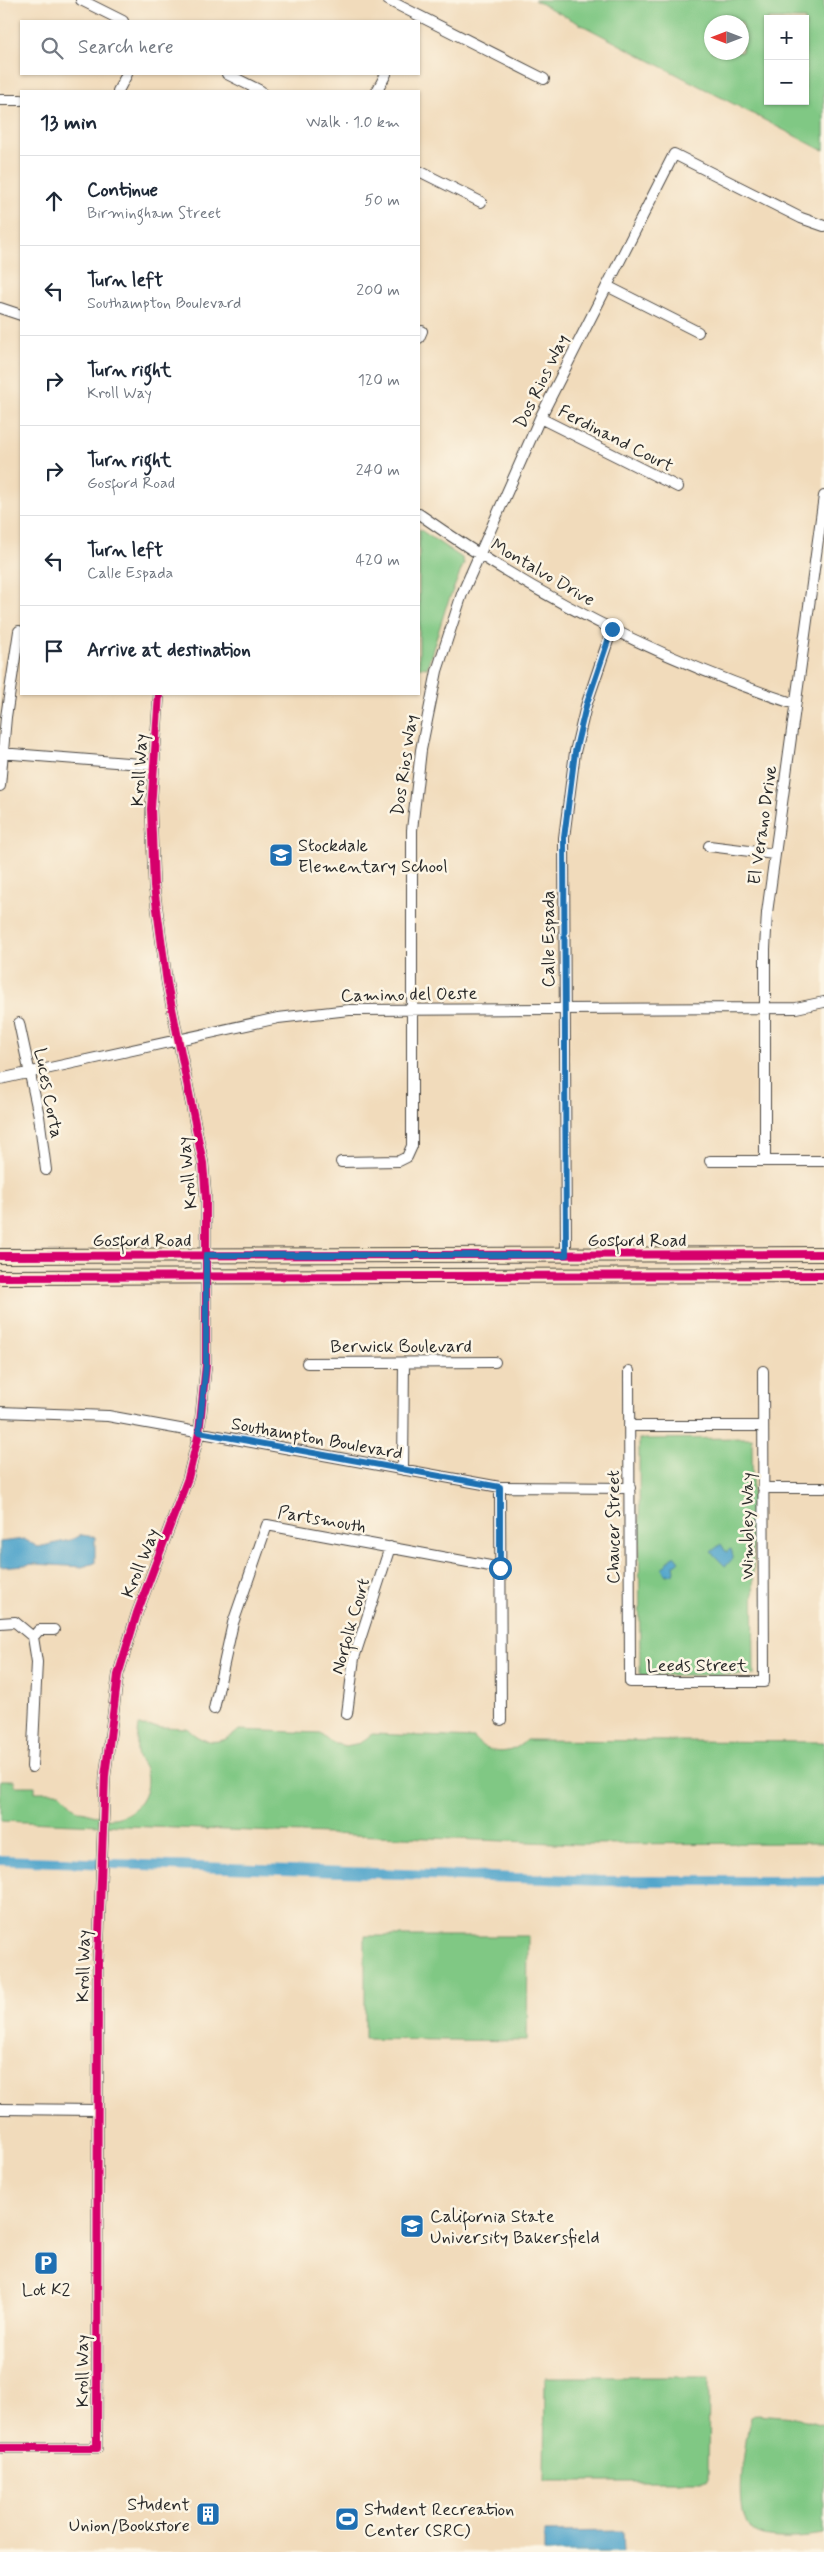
<!DOCTYPE html>
<meta charset="utf-8">
<style>
body{margin:0;font-family:Mynerve,sans-serif;background:#f6f6f7;color:#1f2937}
.controls{position:absolute;right:15px;top:15px;display:grid;overflow:hidden;border-radius:0px;box-shadow:0 1px 4px #0004}
.controls button{width:45px;height:45px;display:grid;place-items:center;padding:0;border:0;border-bottom:1px solid #e0e1e3;background:#fff;color:#1f2937;font:25px sans-serif}
.compass{position:absolute;left:704px;top:15px;width:45px;height:45px;border-radius:50%;background:#fff;box-shadow:0 1px 4px #0004;rotate:270deg}
.stop{position:absolute;width:15px;height:15px;margin:-11px;border:4px solid #1f6fb2;border-radius:50%;background:#fff}
.stop.end{background:#1f6fb2;border-color:#fff;box-shadow:0 1px 5px #0008}
.list{margin:0;padding:0;list-style:none}
h2{display:flex;justify-content:space-between;align-items:center;height:65px;margin:0;padding:0 20px;font-size:21px}
h2 small{font-size:16px;font-weight:400;color:#747a83}
.list li{display:grid;grid-template-columns:32px 1fr auto;gap:15px;align-items:center;box-sizing:border-box;height:90px;padding:0 20px;border-top:1px solid #e0e1e3}
.list b{display:block;font-size:19px;white-space:nowrap}
.list p{margin:0;font-size:16px;white-space:nowrap;color:#747a83}
.list em{font-size:16px;font-style:normal;color:#747a83}
.icon{flex:none;width:28px;height:28px;fill:none;stroke:currentColor;stroke-width:2;stroke-linecap:round;stroke-linejoin:round}
.map{position:relative;flex:none;width:824px;height:2552px;overflow:hidden}
.search{position:absolute;background:#fff;box-shadow:0 1px 4px #0004;left:20px;top:20px;width:400px;height:55px;display:flex;align-items:center;gap:12px;box-sizing:border-box;padding:0 18px;border-radius:0px;color:#747a83;font-size:19px}
.panel{position:absolute;background:#fff;box-shadow:0 1px 4px #0004;left:20px;top:90px;width:400px;height:605px;border-radius:0px}
.map>svg:first-child{display:block}
</style>
<div class="map">
<svg width="824" height="2552" viewBox="0 0 824 2552">
<rect width="100%" height="100%" fill="#fcf5e5"/>
<filter id="ink" filterUnits="userSpaceOnUse"><feTurbulence type="fractalNoise" baseFrequency=".02" numOctaves="2"/><feDisplacementMap in="SourceGraphic" scale="10" xChannelSelector="R" yChannelSelector="G"/><feConvolveMatrix kernelMatrix="1 2 1 2 8 2 1 2 1" color-interpolation-filters="sRGB"/></filter>
<filter id="wash" filterUnits="userSpaceOnUse"><feTurbulence type="fractalNoise" baseFrequency=".0096" numOctaves="4" result="noise"/><feDisplacementMap in="SourceGraphic" scale="20" xChannelSelector="R" yChannelSelector="G"/><feGaussianBlur stdDeviation="1.12" result="paint"/><feColorMatrix in="noise" values="0 0 0 0 0 0 0 0 0 0 0 0 0 0 0 0 0 1.4 0 .05"/><feComposite in="paint" operator="in"/></filter>
<g filter="url(#wash)">
<rect width="100%" height="100%" fill="#f1dbbb"/>
<path fill="#80c884" stroke="#567a58" fill-rule="evenodd" d="M534 0H824V150L820 149ZM768 19H805V101H768ZM712 22H742V52H712Z
M419 529 462 558 464 563 446 607 427 668 419 667Z
M752 1438 754 1675H640L639 1439Z
M139 1726 187 1728C202 1745 223 1746 239 1730L320 1733 332 1743 346 1746 360 1743 372 1734 474 1738C488 1756 511 1756 526 1740L824 1742V1843L579 1844 0 1821V1780H14L15 1786H35V1792H60L78 1811C91 1811 101 1820 114 1818 136 1815 151 1794 146 1773 145 1766 137 1759 137 1753 136 1744 138 1735 139 1726Z
M365 1936H528L527 2041 365 2039Z
M545 2377H709L708 2481H544Z
M757 2414 795 2417 824 2425V2535C808 2538 768 2541 755 2533 730 2517 746 2443 750 2417Z"/>
<path fill="#4fa4cb" stroke="#3d687b" d="M82 1535 95 1537V1563L82 1567 36 1564 0 1567V1542L24 1539 38 1547 70 1540Z
M721 1544 726 1552 731 1549C734 1557 732 1561 725 1566L711 1552Z
M674 1555 679 1561 674 1565 675 1571 673 1574 666 1575 662 1569Z
M622 2531 623 2552H544V2532Z"/>
<g fill="none" stroke-linecap="round" stroke-linejoin="round">
<path stroke="#4fa4cb" stroke-width="10" d="M0 1860 602 1881H824"/>
</g>
</g>
<g filter="url(#ink)">
<g fill="none" stroke-linecap="round" stroke-linejoin="round">
<g stroke="#494541" stroke-width="12">
<path id="street" d="M81 0 123 21
M388 0 544 79
M227 74 261 91
M118 91 127 74
M377 91 386 74
M0 100H21
M419 171 481 202
M607 286 698 332
M0 308 21 315
M419 338 422 331
M540 418 678 487
M419 514C534 595 661 660 795 704
M0 753 153 765
M0 786 6 717 19 631
M709 846 774 854
M19 1023 39 1116 46 1170
M0 1079 278 1018 349 1010 796 1008 824 1002
M710 1161H824
M765 1161V949L767 913 824 496
M341 1162 399 1161 407 1157 412 1146V830L421 750 437 671 462 594 540 418 674 154 801 218 824 226
M566 1255 564 838 575 752 586 706 612 629
M307 1363 495 1362
M629 1371 630 1682H764L763 1371
M0 1412 108 1416 500 1487 630 1488
M629 1426H763
M403 1470 404 1363
M500 1487 501 1720
M763 1488H824
M0 1623 15 1622 33 1637 37 1662 32 1767
M33 1637 39 1630H54
M214 1709 233 1623 267 1525 501 1568
M347 1714 354 1658 390 1547
M0 2109 97 2110
M0 2448H97L98 1960 105 1776 118 1675 137 1613 188 1478 199 1433 206 1365V1199L203 1163 167 983 154 887 151 809 159 694"/>
</g>
<g stroke="#494541" stroke-width="16">
<path id="secondary" d="M0 1256 824 1254
M0 1277 824 1275"/>
</g>
<use href="#street" stroke="#fff" stroke-width="10"/>
<use href="#secondary" stroke="#f9e7c3" stroke-width="14"/>
<g stroke="#fcf5e5" stroke-width="11">
<path id="cycleway" d="M0 1256 824 1254
M0 1277 824 1275
M0 2448H97L98 1960 105 1776 118 1675 137 1613 188 1478 199 1433 206 1365V1199L203 1163 167 983 154 887 151 809 159 694"/>
</g>
<use href="#cycleway" stroke="#d6006c" stroke-width="8"/>
</g>
</g>
<g fill="none" stroke-linecap="round" stroke-linejoin="round" filter="url(#ink)">
<path stroke="#1f6fb2" stroke-width="6" d="M500 1568V1487L199 1432 206 1365V1255H566L564 838 575 752 586 706 612 629"/>
</g>
<defs>
<g id="school-square" transform="scale(1.25)"><rect x="-9" y="-9" width="18" height="18" rx="4" fill="#1f6fb2" stroke="#fcf5e5"/><path d="M0-5L7-2L0 1L-7-2ZM-4 1L0 2.5L4 1V4Q0 6-4 4Z" fill="#fff"/></g>
<g id="university-square" transform="scale(1.25)"><rect x="-9" y="-9" width="18" height="18" rx="4" fill="#1f6fb2" stroke="#fcf5e5"/><path d="M0-5L7-2L0 1L-7-2ZM-4 1L0 2.5L4 1V4Q0 6-4 4Z" fill="#fff"/></g>
<g id="parking-square" transform="scale(1.25)"><rect x="-9" y="-9" width="18" height="18" rx="4" fill="#1f6fb2" stroke="#fcf5e5"/><path d="M-3.5-5.5H1a3.5 3.5 0 0 1 0 7H-1V5.5H-3.5ZM-1-3.4V-.6H.8a1.4 1.4 0 0 0 0-2.8Z" fill="#fff"/></g>
<g id="building-square" transform="scale(1.25)"><rect x="-9" y="-9" width="18" height="18" rx="4" fill="#1f6fb2" stroke="#fcf5e5"/><path d="M-4-6H4V6H1V3H-1V6H-4ZM-2.5-4.3h1.7v1.8h-1.7ZM.8-4.3h1.7v1.8H.8ZM-2.5-1h1.7V.8h-1.7ZM.8-1h1.7V.8H.8Z" fill="#fff"/></g>
<g id="stadium-square" transform="scale(1.25)"><rect x="-9" y="-9" width="18" height="18" rx="4" fill="#1f6fb2" stroke="#fcf5e5"/><path d="M0-5a6.5 5 0 1 0 0 10a6.5 5 0 1 0 0-10ZM-3.5-1.8h7v3.6h-7Z" fill="#fff"/></g>
</defs>
<g fill-rule="evenodd">
<use href="#school-square" x="281" y="855"/>
<use href="#university-square" x="412" y="2226"/>
<use href="#parking-square" x="46" y="2263"/>
<use href="#building-square" x="208" y="2514"/>
<use href="#stadium-square" x="347" y="2519"/>
</g>
<g text-anchor="middle" stroke-width="5" stroke-linejoin="round" paint-order="stroke">
<g font-size="18" fill="#2b2b2b" stroke="#fcf5e5">
<text transform="translate(541 381) rotate(-64)" y="6">Dos Rios Way</text>
<text transform="translate(616 438) rotate(27)" y="6">Ferdinand Court</text>
<text transform="translate(543 572) rotate(30)" y="6">Montalvo Drive</text>
<text transform="translate(404 765) rotate(-82)" y="6">Dos Rios Way</text>
<text transform="translate(139 770) rotate(-87)" y="6">Kroll Way</text>
<text transform="translate(762 825) rotate(-82)" y="6">El Verano Drive</text>
<text transform="translate(548 939) rotate(-90)" y="6">Calle Espada</text>
<text transform="translate(409 994) rotate(-1)" y="6">Camino del Oeste</text>
<text transform="translate(49 1093) rotate(79)" y="6">Luces Corta</text>
<text transform="translate(187 1173) rotate(-96)" y="6">Kroll Way</text>
<text x="142" y="1246">Gosford Road</text>
<text x="637" y="1246">Gosford Road</text>
<text x="401" y="1352">Berwick Boulevard</text>
<text transform="translate(317 1438) rotate(10)" y="6">Southampton Boulevard</text>
<text transform="translate(322 1519) rotate(10)" y="6">Partsmouth</text>
<text transform="translate(747 1526) rotate(-90)" y="6">Wimbley Way</text>
<text transform="translate(613 1527) rotate(-90)" y="6">Chaucer Street</text>
<text transform="translate(140 1563) rotate(-68)" y="6">Kroll Way</text>
<text transform="translate(350 1626) rotate(-74)" y="6">Norfolk Court</text>
<text x="697" y="1671">Leeds Street</text>
<text transform="translate(83 1966) rotate(-89)" y="6">Kroll Way</text>
<text transform="translate(82 2371) rotate(-90)" y="6">Kroll Way</text>
</g>
<g font-size="18" fill="#2b2b2b" stroke="#fcf5e5" text-anchor="start">
<text x="298" y="851">Stockdale<tspan x="298" dy="21">Elementary School</tspan></text>
<text x="430" y="2222">California State<tspan x="430" dy="21">University Bakersfield</tspan></text>
<text x="46" y="2295" text-anchor="middle">Lot K2</text>
<text x="190" y="2510" text-anchor="end">Student<tspan x="190" dy="21">Union/Bookstore</tspan></text>
<text x="364" y="2515">Student Recreation<tspan x="364" dy="21">Center (SRC)</tspan></text>
</g>
</g>
</svg>
<div class="controls">
<button>+</button>
<button>−</button>
</div>
<svg class="compass" viewBox="-18 -18 36 36"><path d="M0-13l5 13h-10z" fill="#e53935"/><path d="M0 13l5-13h-10z" fill="#747a83"/></svg>
<div class="stop" style="left:500px;top:1568px"></div>
<div class="stop end" style="left:612px;top:629px"></div>
<div class="search"><svg class="icon" aria-label="search" viewBox="0 0 24 24"><circle cx="10" cy="10" r="6"/><path d="M15 15l6 6"/></svg>Search here</div>
<section class="panel">
<h2>13 min<small>Walk · 1.0 km</small></h2>
<ul class="list">
<li><svg class="icon" aria-label="ahead" viewBox="0 0 24 24"><path d="M12 20V5M6 11l6-6 6 6"/></svg><div><b>Continue</b><p>Birmingham Street</p></div><em>50 m</em></li>
<li><svg class="icon" aria-label="left" viewBox="0 0 24 24"><path d="M17 20v-9H6M10 6l-5 5 5 5"/></svg><div><b>Turn left</b><p>Southampton Boulevard</p></div><em>200 m</em></li>
<li><svg class="icon" aria-label="right" viewBox="0 0 24 24"><path d="M7 20v-9h11M14 6l5 5-5 5"/></svg><div><b>Turn right</b><p>Kroll Way</p></div><em>120 m</em></li>
<li><svg class="icon" aria-label="right" viewBox="0 0 24 24"><path d="M7 20v-9h11M14 6l5 5-5 5"/></svg><div><b>Turn right</b><p>Gosford Road</p></div><em>240 m</em></li>
<li><svg class="icon" aria-label="left" viewBox="0 0 24 24"><path d="M17 20v-9H6M10 6l-5 5 5 5"/></svg><div><b>Turn left</b><p>Calle Espada</p></div><em>420 m</em></li>
<li><svg class="icon" aria-label="arrive" viewBox="0 0 24 24"><path d="M6 21V4h12l-3 4 3 4H6"/></svg><div><b>Arrive at destination</b></div></li>
</ul>
</section>
</div>
